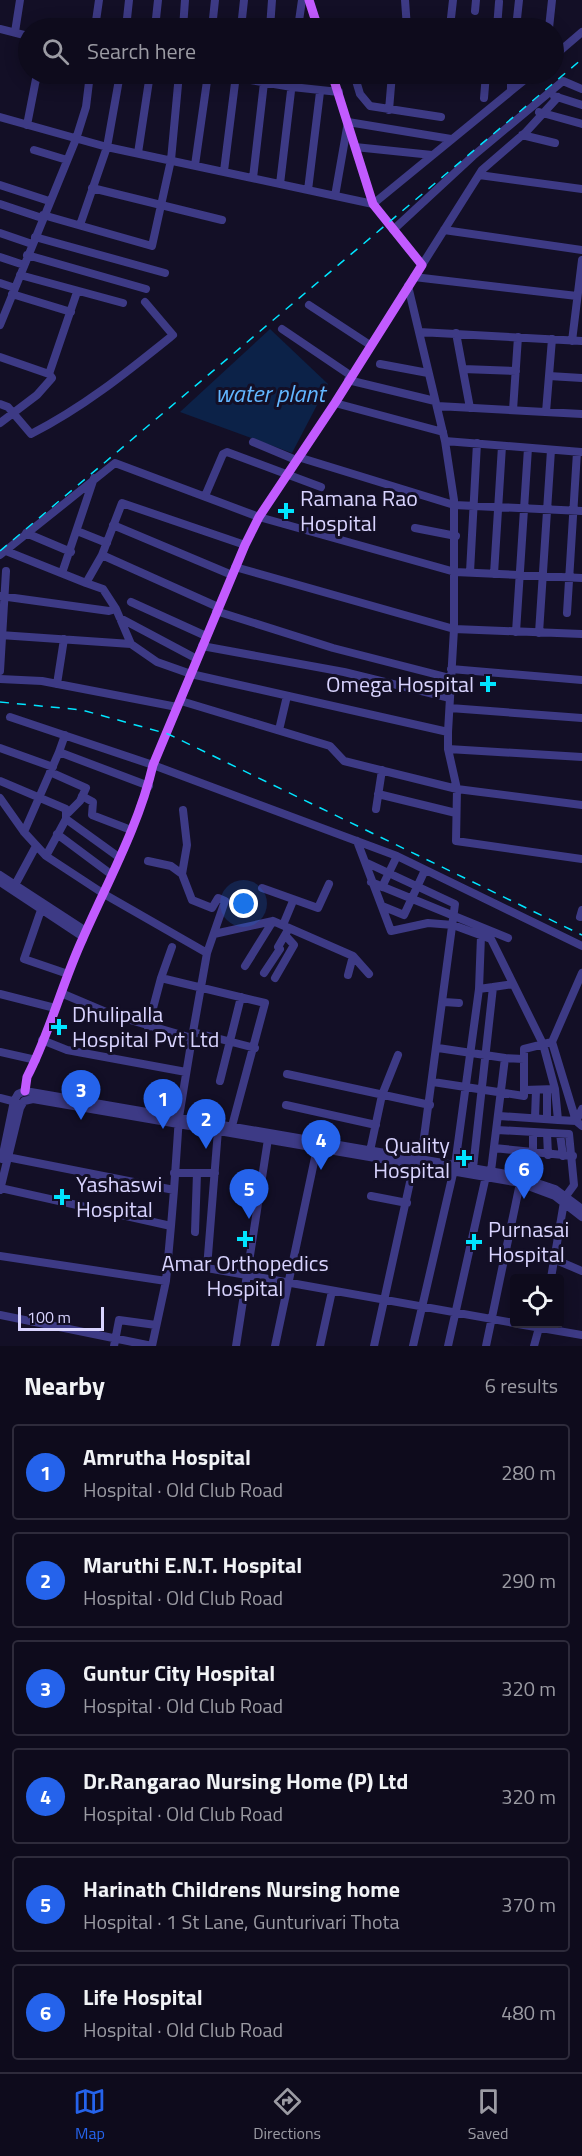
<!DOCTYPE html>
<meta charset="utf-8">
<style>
body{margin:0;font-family:"Titillium Web",sans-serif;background:#171425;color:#f1f3f6}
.controls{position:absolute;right:18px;bottom:18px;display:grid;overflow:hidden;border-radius:6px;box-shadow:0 3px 15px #0003}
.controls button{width:54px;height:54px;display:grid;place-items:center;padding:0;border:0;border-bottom:2px solid #2e2b3b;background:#0e0b1c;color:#f1f3f6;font:30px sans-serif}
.scale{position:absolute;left:18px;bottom:15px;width:86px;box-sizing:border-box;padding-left:6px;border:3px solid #d9d4ff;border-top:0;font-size:16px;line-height:21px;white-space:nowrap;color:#d9d4ff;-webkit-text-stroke:4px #130f26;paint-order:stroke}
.you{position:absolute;left:244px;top:904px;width:21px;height:21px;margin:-15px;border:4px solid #fff;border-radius:50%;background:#1a73e8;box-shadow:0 0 0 9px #1a73e833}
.badge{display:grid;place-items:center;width:39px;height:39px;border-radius:50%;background:#2563eb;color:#fff;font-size:20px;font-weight:700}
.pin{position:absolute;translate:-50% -50px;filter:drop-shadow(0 2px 3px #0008)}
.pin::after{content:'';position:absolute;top:32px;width:21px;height:18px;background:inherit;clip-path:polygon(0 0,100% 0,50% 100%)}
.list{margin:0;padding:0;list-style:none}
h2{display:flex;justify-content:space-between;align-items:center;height:78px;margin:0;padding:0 24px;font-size:26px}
h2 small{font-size:20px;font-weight:400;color:#9b9ba3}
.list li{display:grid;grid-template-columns:39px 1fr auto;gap:18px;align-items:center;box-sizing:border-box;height:96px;margin:0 12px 12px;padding:0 12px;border:2px solid #2e2b3b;border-radius:6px}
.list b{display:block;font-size:22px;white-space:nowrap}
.list p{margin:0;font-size:20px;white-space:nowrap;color:#9b9ba3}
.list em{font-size:20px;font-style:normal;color:#9b9ba3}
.icon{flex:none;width:33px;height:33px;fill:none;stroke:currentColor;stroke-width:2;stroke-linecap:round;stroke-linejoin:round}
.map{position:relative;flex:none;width:582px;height:1346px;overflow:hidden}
.search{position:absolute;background:#0e0b1c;box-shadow:0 3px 15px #0003;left:18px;right:18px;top:18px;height:66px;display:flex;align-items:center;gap:15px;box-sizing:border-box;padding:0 21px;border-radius:33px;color:#9b9ba3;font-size:22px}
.sheet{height:726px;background:#0e0b1c}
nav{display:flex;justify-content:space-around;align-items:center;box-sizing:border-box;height:84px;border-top:2px solid #2e2b3b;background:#0e0b1c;font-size:16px;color:#9b9ba3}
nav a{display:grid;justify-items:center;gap:3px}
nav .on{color:#2563eb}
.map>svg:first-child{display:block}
</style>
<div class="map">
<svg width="582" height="1346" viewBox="0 0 582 1346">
<rect width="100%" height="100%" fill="#130f26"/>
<path fill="#0c2248" d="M270 329 328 384 292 453 180 412Z"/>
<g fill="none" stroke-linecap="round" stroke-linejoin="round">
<path stroke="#3d3a85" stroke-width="8" d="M405 0 407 28
M475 11 476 0
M451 18 453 0
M95 28 99 0
M126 28 129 0
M155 28 158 0
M183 28 185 0
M212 28 215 0
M241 28 244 0
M270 28 272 0
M298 28 302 0
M497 28 499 2
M516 28 519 0
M549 28 552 0
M0 29 28 36
M15 32 20 0
M554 56 582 32
M215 74 292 87 339 92
M354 74 360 94 370 106 441 117
M511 91 532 74
M554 96 582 105
M484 98 486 74
M389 110 392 74
M539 112 582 124
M0 117 107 147 373 204 511 91V74
M27 125 37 74
M522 135 555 143
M355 147 432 155
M34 150 67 160
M138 153 150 74
M195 165 208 74
M224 171 236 75
M479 175 582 189
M253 178 265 74
M280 184 293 74
M0 185 49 201
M92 188 222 220
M308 190 320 92
M335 196 348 122 451 139
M0 204 42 218
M43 215 152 246 171 160 179 74
M80 225 107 147 120 74
M393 230 473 156 563 81 582 89
M444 230 582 250
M0 233 32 244
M35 237 165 273
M27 255 146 289
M0 257 24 265
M422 265 482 170 526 132 558 97
M20 275 123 303
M414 277 577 296
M0 283 15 288
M408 286 445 441 454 500V629L448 732V749L457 789 456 841 582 859
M12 294 71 312
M309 305 370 345
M0 325 76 139 86 107 90 74
M282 329 350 375
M419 332 582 341
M456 333 470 408
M572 341 582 260
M0 357 49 374 52 378 37 395 0 423
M380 364 428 373
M463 369 516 371
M49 374 77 292
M549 376 582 378
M348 380 435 401
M335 403 443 432
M0 404 8 407 31 434C84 407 127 372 173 335L145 302
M437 406 582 414
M513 410 518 337
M546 412 552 339
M445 441 581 452
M253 442 296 460
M298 457 454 505 582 511
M205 496 223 454 227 452 321 487
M113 525 232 575
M415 528 456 536
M77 531 107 543
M26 533 71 552
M245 545 122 503 102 555 86 583 103 589 116 609 131 644 157 662 191 674 448 732
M6 551 86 583
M0 555 115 463 259 517 455 572 582 578
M102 555 218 607
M235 567 454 629 582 634
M470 572 477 443
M62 573 94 478
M494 574 502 446
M0 596 109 611 116 609
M131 602 206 636
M216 611 333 648 450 678
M567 613 577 452
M120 618 197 659
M516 632 528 448
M539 633 551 450
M0 635 131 644
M202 646 344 672 450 698
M451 669 582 680
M0 671 6 571
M0 679 42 681 177 707
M57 684 64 639
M181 701 330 746 344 761 457 789 582 805
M450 708 582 718
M10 717 153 765 397 856 582 946
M279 730 287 696
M65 735 59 752 149 786
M0 748 53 767
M448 749 582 757
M50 772 86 788 80 801 68 813
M0 781 66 809V819
M378 794 456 813
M82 796 93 802 92 815 131 830
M0 798 24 832 46 856 104 894 207 953
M376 809 382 770
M24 832 59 752
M57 834 112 875
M357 841 391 931 428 923 453 925 491 939 543 1044 555 1089 558 1120 499 1116
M46 856 66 819 120 858
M148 861 171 866 182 874
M365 862 455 904 421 1160
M0 875 86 931
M0 882 83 937
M371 882 508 938
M15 885 36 846
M382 887 397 856
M262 888 318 908 329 884
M382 906 404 915 425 870
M41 910 24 959 68 974
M580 917 582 910
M283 925 293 901
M214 934 273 921 353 956 369 974
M245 966 273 921
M264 973 280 949 278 947 289 928
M582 973 552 1042 576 1121 582 1126
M348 975 353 956
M161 978 265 1003 232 1126
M275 978 294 945 285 935
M493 987 513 984
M61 993 113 1015 192 1038
M0 994 55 1008
M444 1002 459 1003
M148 1027 161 978 172 947
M193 1032 255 1048
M42 1040 67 1050 186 1072
M438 1048 505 1058
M0 1052 36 1060
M287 1074 430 1105
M220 1081 241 997
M433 1082 524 1096V1049L552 1042
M524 1090 555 1089
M0 1098 16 1102
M286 1105 376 1125
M535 1118 536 1090
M547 1119V1090
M558 1120 576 1121 582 1109
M218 1130 207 1268 514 1323
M497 1130 569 1134 574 1185 566 1196
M547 1133 548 1155
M560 1134 563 1156
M494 1148 573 1156
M370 1151 382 1095 398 1055
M533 1153V1133
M7 1157 174 1190 179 1117 193 1032 207 953 225 901 218 898 212 908 192 900 182 874 187 845 183 810
M2 1159 14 1101 18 1094 25 1091 513 1175 555 1189 582 1209
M473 1168 493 987 479 989
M491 1171 505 1058 524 1059
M174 1173H197L195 1232
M197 1173H215
M0 1188 171 1226 174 1190
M0 1190 20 1108 24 1101 33 1099 520 1183 555 1196 582 1217
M371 1196 407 1203
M0 1256 166 1281
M556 1260 582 1271
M551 1278 564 1202
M0 1315 152 1346
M518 1324 582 1335
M114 1346 119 1320 156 1325
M152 1346 166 1281 171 1226
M236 1346 268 1139
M275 1346 317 1148
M320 1346 332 1291
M374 1346 414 1164
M413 1346 455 1165 479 989 481 936
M448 1346 486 1176
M486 1346 520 1183
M534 1346 540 1324"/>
<path stroke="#c25bff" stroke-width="9" d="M309 0 318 28
M25 1091 27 1077C50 1033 62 983 83 938 108 881 139 825 153 765L245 545 259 517 335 403 422 265 373 204 332 74"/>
<path stroke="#00e5ff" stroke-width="1.5" stroke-dasharray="9 8" stroke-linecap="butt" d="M0 551 582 59
M0 702 82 710 168 734 582 935"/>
</g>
<g fill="#00e5ff" stroke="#130f26" stroke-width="2">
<path d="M283 502h6v6h6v6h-6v6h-6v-6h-6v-6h6z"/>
<path d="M485 675h6v6h6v6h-6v6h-6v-6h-6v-6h6z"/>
<path d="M56 1018h6v6h6v6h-6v6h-6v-6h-6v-6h6z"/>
<path d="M461 1149h6v6h6v6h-6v6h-6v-6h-6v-6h6z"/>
<path d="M59 1188h6v6h6v6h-6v6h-6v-6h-6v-6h6z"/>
<path d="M242 1230h6v6h6v6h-6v6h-6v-6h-6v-6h6z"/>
<path d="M471 1233h6v6h6v6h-6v6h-6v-6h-6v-6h6z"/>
</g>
<g text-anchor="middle" stroke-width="6" stroke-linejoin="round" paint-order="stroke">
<g font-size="22" fill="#d9d4ff" stroke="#130f26" text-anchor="start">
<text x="300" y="506">Ramana Rao<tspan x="300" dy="25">Hospital</tspan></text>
<text x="474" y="692" text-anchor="end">Omega Hospital</text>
<text x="72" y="1022">Dhulipalla<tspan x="72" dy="25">Hospital Pvt Ltd</tspan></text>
<text x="450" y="1153" text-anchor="end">Quality<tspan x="450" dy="25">Hospital</tspan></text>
<text x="76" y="1192">Yashaswi<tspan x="76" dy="25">Hospital</tspan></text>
<text x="488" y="1237">Purnasai<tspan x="488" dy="25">Hospital</tspan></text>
<text x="245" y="1271" text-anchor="middle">Amar Orthopedics<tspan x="245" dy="25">Hospital</tspan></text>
</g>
<g font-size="24" font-style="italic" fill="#62b6ff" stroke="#130f26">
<text x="270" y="402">water plant</text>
</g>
</g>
</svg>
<div class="controls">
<button><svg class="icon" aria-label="locate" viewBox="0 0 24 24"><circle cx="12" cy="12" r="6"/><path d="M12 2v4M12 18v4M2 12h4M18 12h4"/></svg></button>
</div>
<div class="scale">100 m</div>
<div class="you"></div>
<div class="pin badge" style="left:163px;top:1129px">1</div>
<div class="pin badge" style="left:206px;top:1149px">2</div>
<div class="pin badge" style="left:81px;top:1120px">3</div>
<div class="pin badge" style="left:321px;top:1170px">4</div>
<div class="pin badge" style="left:249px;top:1219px">5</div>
<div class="pin badge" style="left:524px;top:1199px">6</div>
<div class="search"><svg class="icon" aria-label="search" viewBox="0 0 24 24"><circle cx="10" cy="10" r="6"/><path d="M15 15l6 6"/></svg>Search here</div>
</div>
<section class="sheet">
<h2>Nearby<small>6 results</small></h2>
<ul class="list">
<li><span class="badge">1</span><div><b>Amrutha Hospital</b><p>Hospital · Old Club Road</p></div><em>280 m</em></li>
<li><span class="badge">2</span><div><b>Maruthi E.N.T. Hospital</b><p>Hospital · Old Club Road</p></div><em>290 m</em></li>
<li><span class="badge">3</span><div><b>Guntur City Hospital</b><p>Hospital · Old Club Road</p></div><em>320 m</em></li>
<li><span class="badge">4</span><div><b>Dr.Rangarao Nursing Home (P) Ltd</b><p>Hospital · Old Club Road</p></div><em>320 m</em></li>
<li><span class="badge">5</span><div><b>Harinath Childrens Nursing home</b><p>Hospital · 1 St Lane, Gunturivari Thota</p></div><em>370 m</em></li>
<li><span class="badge">6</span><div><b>Life Hospital</b><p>Hospital · Old Club Road</p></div><em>480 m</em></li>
</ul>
</section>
<nav>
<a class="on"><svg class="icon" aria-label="map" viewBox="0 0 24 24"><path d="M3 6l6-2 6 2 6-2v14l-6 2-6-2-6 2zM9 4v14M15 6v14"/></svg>Map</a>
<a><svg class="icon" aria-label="directions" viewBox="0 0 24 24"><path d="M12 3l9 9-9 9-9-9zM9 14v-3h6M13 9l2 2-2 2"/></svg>Directions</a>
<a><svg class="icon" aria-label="saved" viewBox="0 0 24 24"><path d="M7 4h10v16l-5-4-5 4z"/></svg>Saved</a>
</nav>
